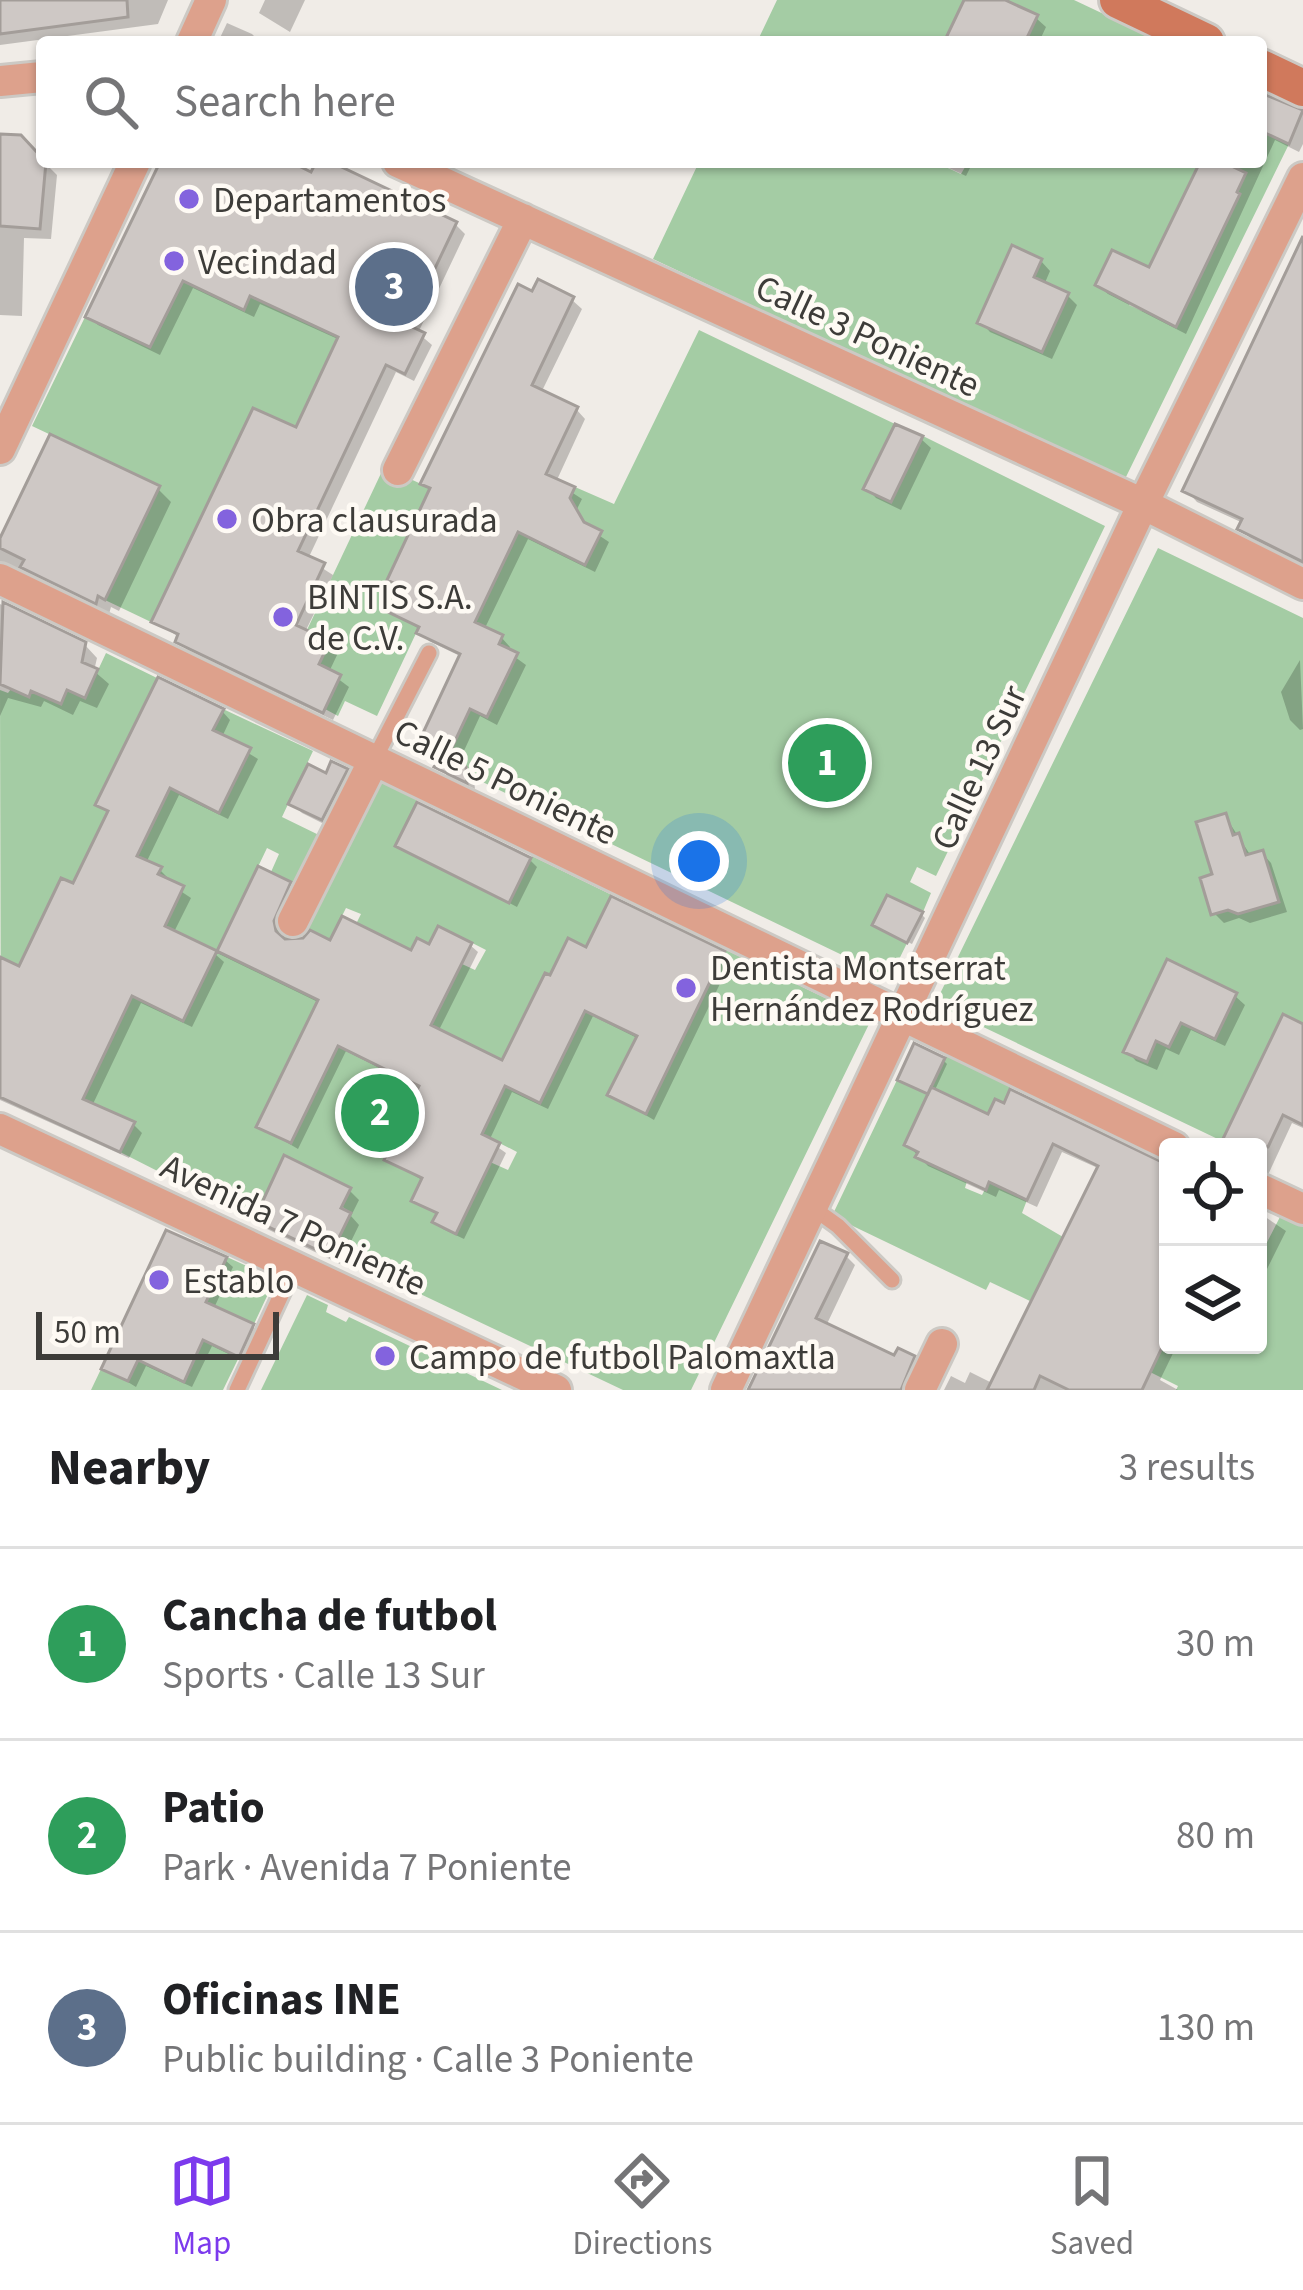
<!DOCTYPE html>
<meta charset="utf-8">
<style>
body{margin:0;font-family:"Source Sans 3",sans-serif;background:#f2f2f2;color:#202124}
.controls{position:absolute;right:36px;bottom:36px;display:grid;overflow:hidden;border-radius:12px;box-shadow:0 3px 9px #0004}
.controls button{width:108px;height:108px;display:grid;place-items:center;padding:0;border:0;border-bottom:3px solid #e0e0e0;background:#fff;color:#202124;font:60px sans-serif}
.scale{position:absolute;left:36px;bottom:30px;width:243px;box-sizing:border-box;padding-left:12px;border:6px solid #3d3c39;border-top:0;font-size:33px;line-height:42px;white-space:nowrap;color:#3d3c39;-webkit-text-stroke:9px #fefaf4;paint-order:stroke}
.you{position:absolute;left:699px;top:861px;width:42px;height:42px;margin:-30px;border:9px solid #fff;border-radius:50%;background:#1a73e8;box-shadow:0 0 0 18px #1a73e833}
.badge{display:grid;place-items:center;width:78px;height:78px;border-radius:50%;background:#7c3aed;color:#fff;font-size:39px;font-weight:700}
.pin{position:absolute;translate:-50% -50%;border:6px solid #fff;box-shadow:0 3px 12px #0006}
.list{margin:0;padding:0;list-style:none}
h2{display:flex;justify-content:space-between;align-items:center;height:156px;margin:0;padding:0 48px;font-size:51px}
h2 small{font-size:39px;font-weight:400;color:#757577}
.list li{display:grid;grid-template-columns:78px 1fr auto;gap:36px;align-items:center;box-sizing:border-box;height:192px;padding:0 48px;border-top:3px solid #e0e0e0}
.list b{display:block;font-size:45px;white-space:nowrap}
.list p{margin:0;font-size:39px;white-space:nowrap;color:#757577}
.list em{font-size:39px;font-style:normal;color:#757577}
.icon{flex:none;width:66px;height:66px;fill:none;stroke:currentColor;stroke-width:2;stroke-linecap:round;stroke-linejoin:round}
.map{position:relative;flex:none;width:1303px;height:1390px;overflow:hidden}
.search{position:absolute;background:#fff;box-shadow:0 3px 9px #0004;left:36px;right:36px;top:36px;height:132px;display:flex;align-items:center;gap:30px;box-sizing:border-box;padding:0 42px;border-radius:12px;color:#757577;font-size:45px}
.sheet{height:732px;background:#fff}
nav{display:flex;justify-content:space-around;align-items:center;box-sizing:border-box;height:168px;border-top:3px solid #e0e0e0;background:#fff;font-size:33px;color:#757577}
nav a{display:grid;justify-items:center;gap:6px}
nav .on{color:#7c3aed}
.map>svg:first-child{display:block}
</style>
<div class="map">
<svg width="1303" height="1390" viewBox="0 0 1303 1390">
<rect width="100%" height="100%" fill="#f0ece7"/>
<path fill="#a4cca4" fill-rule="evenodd" d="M777 0H964L944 42H757Z
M1006 0H1074L1163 42H1025L1037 15Z
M1261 131 1289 144 1124 481 653 259 699 162H935L961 174 968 162H1261ZM1112 250 1174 279 1142 311 1129 305 1130 302 1100 275Z
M183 281 243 310 256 284 338 337 296 427 253 409 151 622 105 600 159 486 32 426 85 317 150 347Z
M699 330 895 424 863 488 890 502 923 436 1105 526 936 876 917 867 910 882 931 893 923 912 887 895 873 924 907 943 890 978 466 774 468 768 446 758 470 709 488 717 518 654 499 644 502 634 475 622 512 544 468 523 518 531 585 564C585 541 590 516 566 505L575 487 614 504Z
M384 467 430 488 387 579 400 586 388 612 419 627 377 716 345 701 338 716 325 709 341 675 319 664 330 641 307 630Z
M1158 548 1303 618V1024L1282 1015 1222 1141 935 1004ZM1167 960 1180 1024 1170 1046 1156 1041 1146 1062 1123 1051Z
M106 653 157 678 96 805 133 823 198 730 220 812 251 748 213 730 223 709 313 751 282 817 323 837 299 886 271 872 279 854 267 848 238 909 290 934 269 976 318 1000 257 1127 291 1143 338 1046 376 1065 392 1034 462 964 475 970 486 950 439 926 429 944 417 938 373 1025 353 930 361 914 346 908 330 940 341 953 292 930 370 775 418 799 396 845 509 902 532 856 612 895 586 947 569 939 550 975 544 974 520 1026 585 1011 609 1022 642 982 671 923 705 940 608 1095 645 1114 726 950 871 1020 691 1390H623L376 1273 372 1277 330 1256 350 1212 280 1165 254 1220 120 1152 135 1122 83 1099 145 968 183 1021 217 952 165 926 158 874 161 867 114 903 17 1105 1 1097 0 690 8 693 11 689 28 697 31 691 60 704 67 690 85 698ZM445 1033 407 1170 405 1171 384 1160ZM482 1134 517 1152 508 1170 490 1162 448 1198 468 1209 456 1233 433 1222 437 1213 411 1201 422 1179 419 1176Z
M946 1055 1011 1086 1004 1103 988 1114 931 1087Z
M897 1080 928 1094 904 1145 918 1152 916 1157 967 1181 965 1188 982 1195 989 1182 1027 1200 1022 1213 1063 1237 1075 1303 1038 1286 1030 1301 990 1282 986 1290 832 1216Z
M1281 1215 1303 1225V1390H1176L1178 1386 1150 1372 1168 1335V1345H1258V1260Z
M227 1257 275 1279 254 1324 206 1302Z
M307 1295 328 1305 326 1312 346 1322 349 1317 502 1390H261Z
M203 1340 239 1357 223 1390H91L101 1369 128 1381 138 1360 184 1381Z"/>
<path fill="#0003" d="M0 0H168L158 24 0 45Z
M265 0H305L290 32 259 13Z
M968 0H999L1036 18 1046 27 1039 42H947Z
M227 23 252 34 260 42H218Z
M1261 96 1303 113V144L1299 152 1275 140 1186 334 1108 294 1098 285 1150 271 1204 162H1261Z
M0 137 44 162 57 175 51 239 24 238 22 316 0 315Z
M161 162H284L313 176 323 162 456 225 465 234 418 333 432 345 414 381 396 372 308 559 333 575 305 632 328 643 338 653 329 672 349 687 333 720 188 651 178 641 180 638 155 621 298 431 340 340 260 304 254 317 193 288 160 355 98 325 88 316Z
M936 162H973L966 176Z
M1303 244V565L1252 540 1241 529 1243 523 1197 502 1186 490Z
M1041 261 1050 271 1044 285 1068 296 1077 305 1052 359 990 332 981 322Z
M534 295 572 300 582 309 541 393 576 409 585 419 556 482 582 499 577 509 588 528 609 542 595 572 528 539 484 630 501 637 510 647 508 652 526 665 497 725 480 716 457 766 474 780 475 789 447 776 439 764 418 750 462 657 429 641 421 630 391 611 401 590 390 579 432 491 424 483Z
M921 439 931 448 901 510 876 498 867 488Z
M158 489 171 502 119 611 111 607 109 614 23 573 0 575V545Z
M0 604 85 645 97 658 94 671 109 684 97 708 80 701 73 715 44 701 41 707 8 698 0 716Z
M1300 660 1303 729 1300 730 1290 720 1281 692Z
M222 711 230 720 222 737 258 759 228 819 179 795 146 863 160 870 169 879 167 882 191 898 173 934 215 954 224 962 192 1027 141 1003 92 1106 133 1124 142 1133 129 1158 0 1100V961L20 970 75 887 110 815 99 805Z
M346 771 356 781 332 828 302 813 292 803 327 777Z
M1225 816 1251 856 1262 853 1271 863 1287 912 1250 923 1239 918 1224 923 1214 913Z
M399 845 530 860 537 867 517 907Z
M260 870 297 892 280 930 282 940 412 954 430 948 470 945 478 952 438 1032 503 1064 551 980 587 951 723 954 731 961 654 1120 611 1095 639 1039 593 1016 548 1109 512 1092 489 1141 506 1153 464 1239 443 1229 436 1222 439 1216 414 1200 424 1181 387 1160 421 1089 346 1051 298 1149 259 1126 320 1003 219 954Z
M921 914 925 918 912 944 880 929Z
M1168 963 1235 996 1245 1005 1225 1046 1191 1030 1179 1055 1166 1049 1157 1070 1136 1061 1127 1051Z
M1284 1018 1303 1028V1128L1292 1123 1267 1177 1258 1180V1147H1223Z
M943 1060 947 1064 934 1092 990 1118 1168 1167V1345H1177L1160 1380 1178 1390H944L951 1376 965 1383 970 1372 994 1384 1100 1169 1062 1152 1037 1207 999 1190 996 1197 928 1166 907 1144 931 1095 905 1083Z
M349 1190 359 1200 351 1216 359 1225 340 1264 267 1229 257 1219Z
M1258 1212 1286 1231 1258 1287Z
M822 1245 846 1256 855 1265 826 1326 895 1359 913 1358 923 1368 913 1390H751Z
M225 1260 233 1267 214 1308 252 1326 260 1334 247 1363 212 1346 192 1387 146 1366 136 1387 105 1368Z"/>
<path fill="#cec8c5" stroke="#a39d99" stroke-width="3" d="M0 0H127L128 17 0 34Z
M964 0H1005L1038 15 1025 42H944Z
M1261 93 1303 110 1289 144 1261 131Z
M0 134 21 135 46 162 40 229 0 226Z
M160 162H291L311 172 316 162H331L457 222 408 325 425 333 405 374 386 365 298 551 325 563 296 625 330 641 319 664 341 675 323 713 175 642 178 634 151 622 253 408 296 427 338 337 250 296 244 310 183 281 150 347 85 317Z
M1200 162H1223L1246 173 1237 192 1240 194 1176 327 1095 285 1112 250 1149 267Z
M1303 236V562L1237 529 1242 519 1182 491Z
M1012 245 1042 259 1034 277 1069 293 1042 352 977 323Z
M538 279 574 297 532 385 578 407 546 474 575 487 570 498 584 522 602 531 585 565 518 532 475 622 503 635 499 644 518 653 487 717 470 709 447 758 466 767 467 783 434 767 438 761 415 750 460 654 416 633 419 627 388 612 400 586 387 580 430 488 420 484 518 284 532 291Z
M895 424 923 436 891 502 863 489Z
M50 434 160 486 105 600 98 596 96 604 20 567 24 560 0 548V538Z
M3 602 86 642 82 662 98 669 85 698 67 690 61 704 31 691 29 697 0 684Z
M158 677 224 709 213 730 251 748 219 813 170 788 137 856 162 867 158 874 184 886 165 926 217 951 183 1021 132 996 83 1099 135 1122 120 1152 0 1097V957L19 966 61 878 73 883 108 811 95 805Z
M331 761 348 769 322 820 288 804 308 764 326 773Z
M417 802 531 858 509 903 395 846Z
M1226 813 1233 835 1239 833 1246 855 1263 850 1279 902 1238 914 1228 910 1211 915 1200 878 1212 874 1196 822Z
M258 866 291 882 274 921 276 931 285 939 303 938 310 930 330 940 342 916 411 950 417 938 429 944 438 926 472 943 431 1025 502 1060 545 973 550 975 568 938 586 947 611 896 725 951 646 1114 607 1095 637 1036 585 1011 540 1103 505 1086 482 1134 500 1143 456 1234 432 1222 437 1213 411 1201 422 1178 384 1160 419 1086 338 1046 291 1143 256 1127 318 1000 217 951Z
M887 895 923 912 907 943 872 925Z
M1167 959 1237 993 1215 1039 1181 1023 1169 1047 1156 1041 1147 1062 1123 1052Z
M1283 1014 1303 1024V1125L1283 1115 1268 1147H1219Z
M914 1043 945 1058 928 1094 897 1080Z
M931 1087 988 1114 995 1099 1004 1103 1010 1089 1168 1165V1335L1142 1390H1069L1040 1376 1034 1390H987L1098 1166 1053 1144 1027 1200 989 1182 986 1190 915 1157 918 1152 904 1145Z
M284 1155 351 1188 341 1208 351 1213 330 1256 254 1220Z
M166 1230 227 1257 206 1302 254 1324 239 1357 203 1340 184 1382 138 1360 128 1381 101 1369Z
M820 1241 848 1253 816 1318 894 1355 898 1348 915 1356 901 1390H748Z"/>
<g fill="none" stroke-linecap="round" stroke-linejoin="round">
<g stroke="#ccc9c4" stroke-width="21">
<path id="lane" d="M374 760 429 653
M813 1208 838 1226 892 1280
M237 1390 294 1267"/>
</g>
<g stroke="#ccc9c4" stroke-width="36">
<path id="street" d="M192 42 211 0
M0 81 42 77
M398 162 1143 504 1303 584
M0 449 135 162
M398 470 523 219
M0 579 1174 1147
M293 921 374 760
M0 1129 556 1390
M1258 1188 1303 1209
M726 1390 1143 504 1303 178
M920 1390 942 1344"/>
</g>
<g stroke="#ccc9c4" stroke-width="42">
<path id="secondary" d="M1118 0 1206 42
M1261 68 1303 88"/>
</g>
<use href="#lane" stroke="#dda18c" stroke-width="15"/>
<use href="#street" stroke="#dda18c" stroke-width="30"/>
<use href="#secondary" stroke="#d0795c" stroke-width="36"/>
</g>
<g fill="#8363de" stroke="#fefaf4" stroke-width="4.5">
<circle cx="189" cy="199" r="12"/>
<circle cx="174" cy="261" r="12"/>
<circle cx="227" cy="519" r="12"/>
<circle cx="283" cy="617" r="12"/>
<circle cx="686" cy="988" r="12"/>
<circle cx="159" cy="1280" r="12"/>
<circle cx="385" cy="1356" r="12"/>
</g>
<g text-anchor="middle" stroke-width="9" stroke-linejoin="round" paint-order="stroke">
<g font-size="36" fill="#3d3c39" stroke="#fefaf4" text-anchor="start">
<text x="213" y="212">Departamentos</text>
<text x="198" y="274">Vecindad</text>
<text x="251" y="532">Obra clausurada</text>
<text x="307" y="609">BINTIS S.A.<tspan x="307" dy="41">de C.V.</tspan></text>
<text x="710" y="980">Dentista Montserrat<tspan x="710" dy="41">Hernández Rodríguez</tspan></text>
<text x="183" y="1293">Establo</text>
<text x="409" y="1369">Campo de futbol Palomaxtla</text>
</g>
<g font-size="36" fill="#3d3c39" stroke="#fefaf4">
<text transform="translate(868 335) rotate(25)" y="13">Calle 3 Poniente</text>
<text transform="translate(978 767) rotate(-65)" y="13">Calle 13 Sur</text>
<text transform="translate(506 781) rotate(26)" y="13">Calle 5 Poniente</text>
<text transform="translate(294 1224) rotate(25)" y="13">Avenida 7 Poniente</text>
</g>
</g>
</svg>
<div class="controls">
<button><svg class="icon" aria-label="locate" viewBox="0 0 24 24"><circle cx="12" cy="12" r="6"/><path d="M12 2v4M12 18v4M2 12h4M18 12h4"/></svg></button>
<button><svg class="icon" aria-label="layers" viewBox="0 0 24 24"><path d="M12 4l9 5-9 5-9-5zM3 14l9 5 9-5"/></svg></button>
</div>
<div class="scale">50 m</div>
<div class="you"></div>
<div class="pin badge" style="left:827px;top:763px;background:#2e9e5b">1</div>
<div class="pin badge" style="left:380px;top:1113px;background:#2e9e5b">2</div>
<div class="pin badge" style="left:394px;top:287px;background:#5c6f8a">3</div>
<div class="search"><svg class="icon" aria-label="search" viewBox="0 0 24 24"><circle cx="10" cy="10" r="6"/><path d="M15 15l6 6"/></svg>Search here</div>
</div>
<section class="sheet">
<h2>Nearby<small>3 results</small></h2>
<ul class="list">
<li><span class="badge" style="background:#2e9e5b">1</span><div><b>Cancha de futbol</b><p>Sports · Calle 13 Sur</p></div><em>30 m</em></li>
<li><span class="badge" style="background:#2e9e5b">2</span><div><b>Patio</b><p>Park · Avenida 7 Poniente</p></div><em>80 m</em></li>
<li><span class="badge" style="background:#5c6f8a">3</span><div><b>Oficinas INE</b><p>Public building · Calle 3 Poniente</p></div><em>130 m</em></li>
</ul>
</section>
<nav>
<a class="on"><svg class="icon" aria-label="map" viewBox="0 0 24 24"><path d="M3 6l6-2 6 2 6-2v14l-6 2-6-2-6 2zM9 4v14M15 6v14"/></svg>Map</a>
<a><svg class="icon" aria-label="directions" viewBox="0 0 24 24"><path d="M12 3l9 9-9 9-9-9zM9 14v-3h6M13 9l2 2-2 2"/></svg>Directions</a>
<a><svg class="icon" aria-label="saved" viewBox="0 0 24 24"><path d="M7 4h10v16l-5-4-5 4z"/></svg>Saved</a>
</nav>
